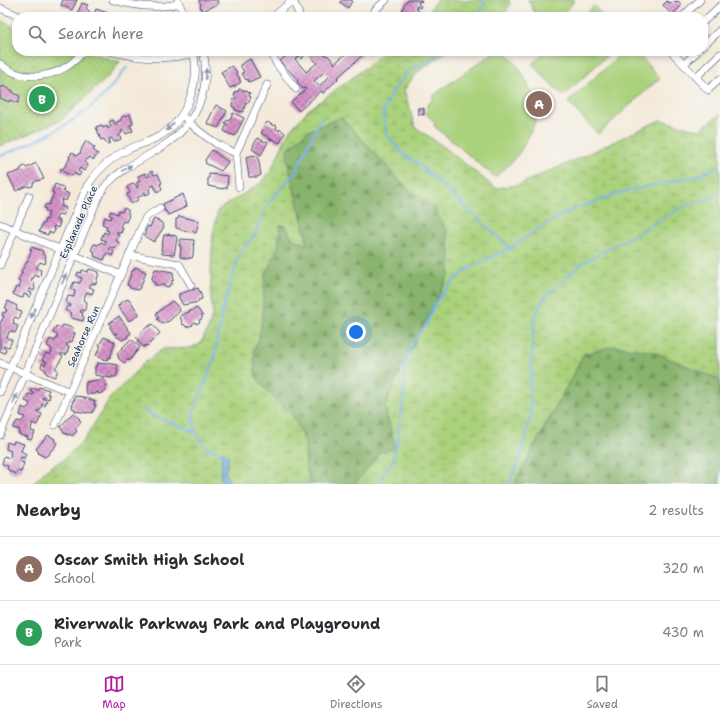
<!DOCTYPE html>
<style>
body{margin:0;font-family:"Shantell Sans",sans-serif;background:#f2f2f3;color:#2b2b33}
.you{position:absolute;left:356px;top:332px;width:14px;height:14px;margin:-10px;border:3px solid #fff;border-radius:50%;background:#1a73e8;box-shadow:0 0 0 6px #1a73e833}
.badge{display:grid;place-items:center;width:26px;height:26px;border-radius:50%;background:#b5179e;color:#fff;font-size:13px;font-weight:700}
.pin{position:absolute;translate:-50% -50%;border:2px solid #fff;box-shadow:0 1px 4px #0006}
.list{margin:0;padding:0;list-style:none}
h2{display:flex;justify-content:space-between;align-items:center;height:52px;margin:0;padding:0 16px;font-size:17px}
h2 small{font-size:13px;font-weight:400;color:#7c7c81}
.list li{display:grid;grid-template-columns:26px 1fr auto;gap:12px;align-items:center;box-sizing:border-box;height:64px;padding:0 16px;border-top:1px solid #e1e1e2}
.list b{display:block;font-size:15px;white-space:nowrap}
.list p{margin:0;font-size:13px;white-space:nowrap;color:#7c7c81}
.list em{font-size:13px;font-style:normal;color:#7c7c81}
.icon{flex:none;width:22px;height:22px;fill:none;stroke:currentColor;stroke-width:2;stroke-linecap:round;stroke-linejoin:round}
.map{position:relative;flex:none;width:720px;height:484px;overflow:hidden}
.search{position:absolute;background:#fff;box-shadow:0 2px 6px #0003;left:12px;right:12px;top:12px;height:44px;display:flex;align-items:center;gap:10px;box-sizing:border-box;padding:0 14px;border-radius:16px;color:#7c7c81;font-size:15px}
.sheet{height:180px;background:#fff}
nav{display:flex;justify-content:space-around;align-items:center;box-sizing:border-box;height:56px;border-top:1px solid #e1e1e2;background:#fff;font-size:11px;color:#7c7c81}
nav a{display:grid;justify-items:center;gap:2px}
nav .on{color:#b5179e}
.map>svg:first-child{display:block}
</style>
<div class="map">
<svg width="720" height="484" viewBox="0 0 720 484">
<defs>
<pattern id="forest-firs" width="22" height="20" patternUnits="userSpaceOnUse"><rect width="22" height="20" fill="#87b36c"/><path d="M5 1l3.5 6h-7zM16 11l3.5 6h-7z" fill="#6e925c"/></pattern>
<pattern id="wetland-marsh" width="20" height="14" patternUnits="userSpaceOnUse"><rect width="20" height="14" fill="#aad17c"/><path d="M1 5h8M5 5V1M11 12h8M15 12V8" fill="none" stroke="#92b46e"/></pattern>
<pattern id="park-dots" width="8" height="8" patternUnits="userSpaceOnUse"><rect width="8" height="8" fill="#aad17c"/><path d="M2 2h.1M6 6h.1" fill="none" stroke="#92b46e" stroke-width="1.8" stroke-linecap="round"/></pattern>
<pattern id="building-cross-hatch" width="8" height="8" patternUnits="userSpaceOnUse"><rect width="8" height="8" fill="#d793c7"/><path d="M0 0l8 8M0 8l8-8" fill="none" stroke="#ae78a5"/></pattern>
</defs>
<rect width="100%" height="100%" fill="#f6f6f2"/>
<filter id="ink" filterUnits="userSpaceOnUse"><feTurbulence type="fractalNoise" baseFrequency=".025" numOctaves="2"/><feDisplacementMap in="SourceGraphic" scale="8" xChannelSelector="R" yChannelSelector="G"/><feConvolveMatrix kernelMatrix="1 2 1 2 8 2 1 2 1" color-interpolation-filters="sRGB"/></filter>
<filter id="wash" filterUnits="userSpaceOnUse"><feTurbulence type="fractalNoise" baseFrequency=".012" numOctaves="4" result="noise"/><feDisplacementMap in="SourceGraphic" scale="16" xChannelSelector="R" yChannelSelector="G"/><feGaussianBlur stdDeviation="0.9" result="paint"/><feColorMatrix in="noise" values="0 0 0 0 0 0 0 0 0 0 0 0 0 0 0 0 0 1.4 0 .05"/><feComposite in="paint" operator="in"/></filter>
<g filter="url(#wash)">
<rect width="100%" height="100%" fill="#f4eada"/>
<path fill="url(#forest-firs)" stroke="#517165" d="M341 117 407 188 434 208 447 230 451 260 449 275 396 380 385 408 396 449 377 457 355 484H310L306 467 305 443 294 417 264 388 255 374 254 350 259 339 262 317 265 276 278 247 280 225 286 226 293 239 308 244 288 165 287 149 308 131Z
M614 346 652 351 720 380V484H514L584 354Z"/>
<path fill="url(#wetland-marsh)" stroke="#62806d" d="M436 0H509L510 3 504 17H426Z
M386 51H448L417 72 404 90 415 127 444 147 495 188 518 185 566 164 660 120 700 130 720 114V380L652 351 614 346 584 354 514 484H355L377 457 379 452 396 449 385 408 396 380 449 275 451 260 447 230 434 208 407 188 341 117 308 131 287 149 288 165 308 245 293 239 286 226 280 225 278 247 265 276 262 317 259 339 254 350 255 375 264 388 294 417 305 443 306 467 310 484H233C223 476 224 470 228 459L222 457 221 478 225 484H33L45 471 64 459 84 440 110 398 145 362 163 349 190 348 200 344 208 329 213 313 211 299V268L213 235 218 210 261 183 271 171 288 133 307 111 356 75Z"/>
<path fill="url(#park-dots)" stroke="#62806d" d="M0 20 17 29V51H84L120 62 107 78 61 120 0 146Z"/>
<path fill="#aad17c" stroke="#62806d" d="M527 0H575C562 17 557 17 537 17L529 1Z
M594 6 604 17H582Z
M496 51H503C516 61 521 70 528 85 532 93 536 102 537 111 537 118 534 125 531 131 521 152 513 163 495 177L434 126 435 123 427 115V105L434 99 432 97 443 88Z
M546 51H612L563 96 532 64Z
M624 51H635L660 78 598 134 568 102Z"/>
<path fill="#7cb3eb" stroke="#4c71a4" d="M222 451 228 456C229 469 218 471 233 484H225L221 478 222 457 220 454Z"/>
<g fill="none" stroke-linecap="round" stroke-linejoin="round">
<path stroke="#7cb3eb" stroke-width="2" d="M477 17 483 7 484 0
M440 51 430 59 409 71 393 90 383 112 387 135 402 153 421 166 510 248
M0 156C35 142 71 126 99 100 109 90 118 79 127 67
M143 410 156 417 196 432 206 447 223 454
M196 432 192 415 214 360 222 312 239 255 257 231 265 208 296 171 321 118
M377 484 393 460 398 438 404 390 405 366 411 344 426 325 435 303 450 285 468 269 510 248 552 220 574 209 622 192 697 176 719 166
M509 484 519 461 531 414 530 390 534 319 544 298 581 264 687 205 714 197"/>
</g>
<g id="blocks">
<path fill="url(#building-cross-hatch)" fill-rule="evenodd" d="M63 0H77L72 10 61 5Z
M199 0H217L218 4 202 11 200 6 201 5Z
M342 0H352V1L348 8 340 2Z
M408 0H422L421 2 419 1 418 4 421 6 420 8 417 6 416 9 419 11 417 14H414L412 17H400L404 5Z
M667 1 669 3 675 2 676 3 678 1 682 5 672 15 663 5Z
M82 3 88 5 86 8 90 12 87 17H78L79 15 77 14Z
M96 9 108 13 107 17H93Z
M288 51H305L302 53 304 56 301 59 299 56 295 59 306 72 317 63 306 51H322L326 56 327 55 334 62V64L349 51H372L368 55 366 52 337 78 338 79 323 93 321 91 299 111 291 102 306 89 304 88 303 89 297 81 298 80 280 61 287 55 285 53ZM324 72 329 77 319 86 314 81Z
M250 59 260 77 249 82 247 79 246 80 242 73 244 72 240 65Z
M232 66 237 72 236 73 240 79H239L241 82 234 87V86L230 88 221 72Z
M3 86 13 91V93L20 96 18 103 10 100 9 102 0 98V87L2 88Z
M239 89 247 91V92L250 93 249 96 251 97 248 103 247 104 246 103 243 112 235 110V108L232 106 233 99 235 100 236 97 234 96 236 91 238 92Z
M216 105 227 111 218 128 214 126V127L207 123Z
M418 108H424V115L418 114Z
M233 113 244 118 235 136 231 134V135L224 131 227 124 225 123 227 120 229 121Z
M130 114 133 124 130 125 133 131 126 134 124 130 121 131 122 133 119 135 121 139 114 142 112 138 109 139 110 143 107 144 104 139 101 140 96 127 102 125 103 128 107 126 108 129 111 126 109 122 113 120 116 126 118 125 116 122 120 121 122 117Z
M267 122 274 126 275 125 277 126 276 129 279 131 280 129 285 133 280 143 272 139 271 140 269 139 270 138 261 133 263 130 262 129Z
M258 138 265 142 266 141 268 142 261 155 252 149 254 146 253 145Z
M86 141 95 148 93 150 98 154 93 160 90 157 87 160 86 159 84 162 88 165 84 171 80 168 78 171 81 173 79 176 74 173 72 176 60 170 61 168 63 169 67 163 70 158 69 157 72 152 77 156 79 153 80 154 82 148Z
M212 150 228 162 221 171 205 163 206 162 205 160Z
M254 155V156H258L261 175 257 177H249L246 157Z
M36 163 44 179 36 181 33 183V186L30 187 26 186 16 191 8 175 20 171 21 168 24 166 27 168Z
M152 171 154 175 158 174 162 183 160 184 162 189 157 192 154 185 152 186 149 189 150 193 146 195 145 192 143 193V195L137 198 138 200 131 204 127 194 130 193 127 187 134 183 137 188 138 186 137 182 140 181 138 176 145 173 147 177 150 176 148 173Z
M209 174 228 176 227 188H223V189L208 186V178H209Z
M55 184 63 187V188L64 189 63 191 69 194 66 201 62 199 61 202 62 203 61 206 66 208 63 215 59 214 57 216 56 220 60 221 58 228 54 226 53 229 55 230 53 234 49 232 48 235 39 232 42 224H44L45 219 47 220 49 213 45 211 46 209 44 208 46 204 49 205 54 193 52 192Z
M183 194 187 206 183 208H184L168 215 166 211 165 212 163 204Z
M124 208 128 210V214L129 215 126 222 123 221 120 227 123 228 121 233 117 231 116 233 119 234 116 241 119 242 115 249 110 247 109 249 114 251 112 256 107 253 104 260 96 257 94 256 95 252 91 250 94 244 98 245 101 242 105 244 106 241 101 239 104 232 108 234 109 231 106 230 107 226 102 224 105 217 110 219 112 216 109 215 111 211 117 214 119 211 122 212Z
M179 216 199 221 196 233 192 231 191 232 176 228V219H178Z
M154 219 161 222 164 227 154 242 144 236 146 232 145 231 148 226 150 227Z
M168 234 176 236 177 239 174 255 162 254V250H161L164 235H168Z
M181 239 194 240 193 255 192 258H188V259L180 257 181 246H179Z
M31 247 43 251 42 254 46 256 45 259 46 260 45 264 40 262 36 268 41 270 40 273 41 274 39 277 34 275 33 279 32 278 31 281 35 283 34 286 35 287 34 291 30 289 28 292 32 293 30 297 24 294 23 298 19 297 13 294 16 287 19 288 20 285V282L18 281 22 273H23L21 272 28 260 31 251 32 250 30 249Z
M135 267 146 272 140 288H139L138 290 130 288V286L127 285 132 271H133Z
M89 269 99 272 96 284 92 283 89 287 94 289 92 294 87 292 83 300 87 302 86 304 87 305 84 311 81 310 80 312 83 313 82 316 84 317 83 321 71 318 72 316H70L71 313 65 310 67 306 70 307 71 305 66 303 68 296 74 297 75 291 71 289 74 282 80 283 82 278 77 276 78 272 81 273 82 270 88 272Z
M155 269 173 272V276H174L173 281 172 280V284L169 285V287L163 286V284H161V285H155V282H153L152 278Z
M198 288 199 291H200L202 299 198 300 199 302 183 305 179 298V294Z
M128 299 129 301 130 300 139 314 132 320 131 319 129 321 118 306 120 304V303Z
M8 301 17 306 16 310 22 312 19 319 15 317 13 320 14 321 13 324 18 326 15 333 11 331 9 332 7 338 12 340 9 347 4 346 3 347 6 349 5 353 0 351V322H1L4 316 2 315 3 312 5 313 7 310 5 309Z
M172 301 179 308 180 311 168 322 167 321 163 324 157 319 159 318 156 314Z
M197 308 202 315V319L199 320 200 322 196 324 195 322 192 324 193 325 186 327 184 324 183 325 180 316Z
M119 316 131 333 127 336 128 337 122 340 118 337H117L115 335 117 333 114 334 110 327 111 326 109 323Z
M152 324 160 333 147 346 146 345 144 347 137 341 139 340 136 337 148 326V327Z
M63 325 73 328 72 332 75 333 72 342 70 341 69 344 67 343 66 345 69 347 66 355 61 353 60 355 63 356 59 363 55 368 58 370 55 377 47 374V373L45 372 46 370 41 367 42 363 45 365 47 362 42 360 46 353 50 355 52 352 51 348 47 346 50 339 55 341 58 335 53 333 56 326 61 328Z
M104 337 115 342 110 358 109 357 107 360 104 359 103 360 96 355 101 346 99 345Z
M131 339 140 347 129 361 128 359 124 363 118 358 119 357 117 354 122 348Z
M97 363 106 364V363L118 365 117 369H118L116 377H111V378L95 375V366L96 367Z
M104 379 107 387 105 388 106 391 102 392V393L98 394V392L95 393V394H87L85 390 86 382Z
M39 387 49 390 47 394 50 395 49 399 43 397 42 398 47 401 45 406 42 404 40 411 38 410 37 412 42 414 37 425 32 423 31 431 35 432 31 440 27 439 28 437 20 435V434L18 433 20 430 13 428 17 421 21 422 23 420 25 417 20 415 22 407 26 409 29 406 30 403 25 401 28 394 33 395 34 393 30 391 31 388 38 390Z
M75 396 84 397 85 399 87 398 95 401 94 405H96L92 413 88 412V413L75 411V409L72 408 73 405H72L73 400H75L74 399Z
M73 413 80 419H79L81 422 75 429 77 431 72 436 70 434 67 435 66 433 65 434 60 427Z
M48 435 55 439 54 441 57 443 53 450 52 449 48 455H47L45 457 38 453 39 452 36 449Z
M14 441 24 444 21 451 26 454 24 458 21 457 19 461 24 463 21 472 17 471 16 474 9 471V470L7 469 8 466 2 464 4 456 9 458 11 455 10 454 11 451 6 449 7 442 13 444Z"/>
</g>
</g>
<g filter="url(#ink)">
<use href="#blocks" fill-opacity="0" stroke="#3c4b71" stroke-width="1"/>
<g fill="none" stroke-linecap="round" stroke-linejoin="round">
<g stroke="#3c4b71" stroke-width="8">
<path id="minor" d="M113 0C134 6 157 10 179 3
M293 0 300 17
M178 1 185 17
M0 8 21 17
M375 10 386 0
M273 17 293 0
M682 17 700 0
M703 22 720 6
M703 46 720 30
M109 51C137 58 170 61 198 52
M271 51 276 63 296 89
M671 51 708 90 720 79
M0 64C25 85 65 77 83 51
M684 64 698 51
M696 77 720 54
M186 119C197 131 220 148 236 153
M87 186 100 194
M239 187 236 153 267 85
M0 224 121 275
M129 255 179 264 191 285
M0 265 29 196
M0 363 70 392
M0 392 87 186C97 171 110 158 127 150 137 145 149 142 158 137 187 121 201 82 193 51
M55 425 146 217 160 208
M0 435 95 205C98 198 102 190 107 184 123 167 144 159 163 146 196 125 212 89 203 51"/>
</g>
<use href="#minor" stroke="#fff" stroke-width="7"/>
</g>
<defs><path id="oneway-solid" d="M-6-.8H1V-3.2L6.5 0L1 3.2V.8H-6Z"/></defs>
<g fill="#8d97ae">
<use href="#oneway-solid" transform="translate(206 74) rotate(-87)"/>
<use href="#oneway-solid" transform="translate(170 127) rotate(136)"/>
<use href="#oneway-solid" transform="translate(127 168) rotate(-32)"/>
<use href="#oneway-solid" transform="translate(64 279) rotate(-67)"/>
<use href="#oneway-solid" transform="translate(33 313) rotate(113)"/>
<use href="#oneway-solid" transform="translate(15 399) rotate(-68)"/>
</g>
</g>
<g text-anchor="middle" stroke-width="3" stroke-linejoin="round" paint-order="stroke">
<g font-size="10" fill="#1b2f5e" stroke="#f6f6f2">
<text transform="translate(78 222) rotate(-66)" y="4">Esplanade Place</text>
<text transform="translate(83 336) rotate(-66)" y="4">Seahorse Run</text>
</g>
</g>
</svg>
<div class="you"></div>
<div class="pin badge" style="left:539px;top:104px;background:#8d6e63">A</div>
<div class="pin badge" style="left:42px;top:99px;background:#2e9e5b">B</div>
<div class="search"><svg class="icon" aria-label="search" viewBox="0 0 24 24"><circle cx="10" cy="10" r="6"/><path d="M15 15l6 6"/></svg>Search here</div>
</div>
<section class="sheet">
<h2>Nearby<small>2 results</small></h2>
<ul class="list">
<li><span class="badge" style="background:#8d6e63">A</span><div><b>Oscar Smith High School</b><p>School</p></div><em>320 m</em></li>
<li><span class="badge" style="background:#2e9e5b">B</span><div><b>Riverwalk Parkway Park and Playground</b><p>Park</p></div><em>430 m</em></li>
</ul>
</section>
<nav>
<a class="on"><svg class="icon" aria-label="map" viewBox="0 0 24 24"><path d="M3 6l6-2 6 2 6-2v14l-6 2-6-2-6 2zM9 4v14M15 6v14"/></svg>Map</a>
<a><svg class="icon" aria-label="directions" viewBox="0 0 24 24"><path d="M12 3l9 9-9 9-9-9zM9 14v-3h6M13 9l2 2-2 2"/></svg>Directions</a>
<a><svg class="icon" aria-label="saved" viewBox="0 0 24 24"><path d="M7 4h10v16l-5-4-5 4z"/></svg>Saved</a>
</nav>
